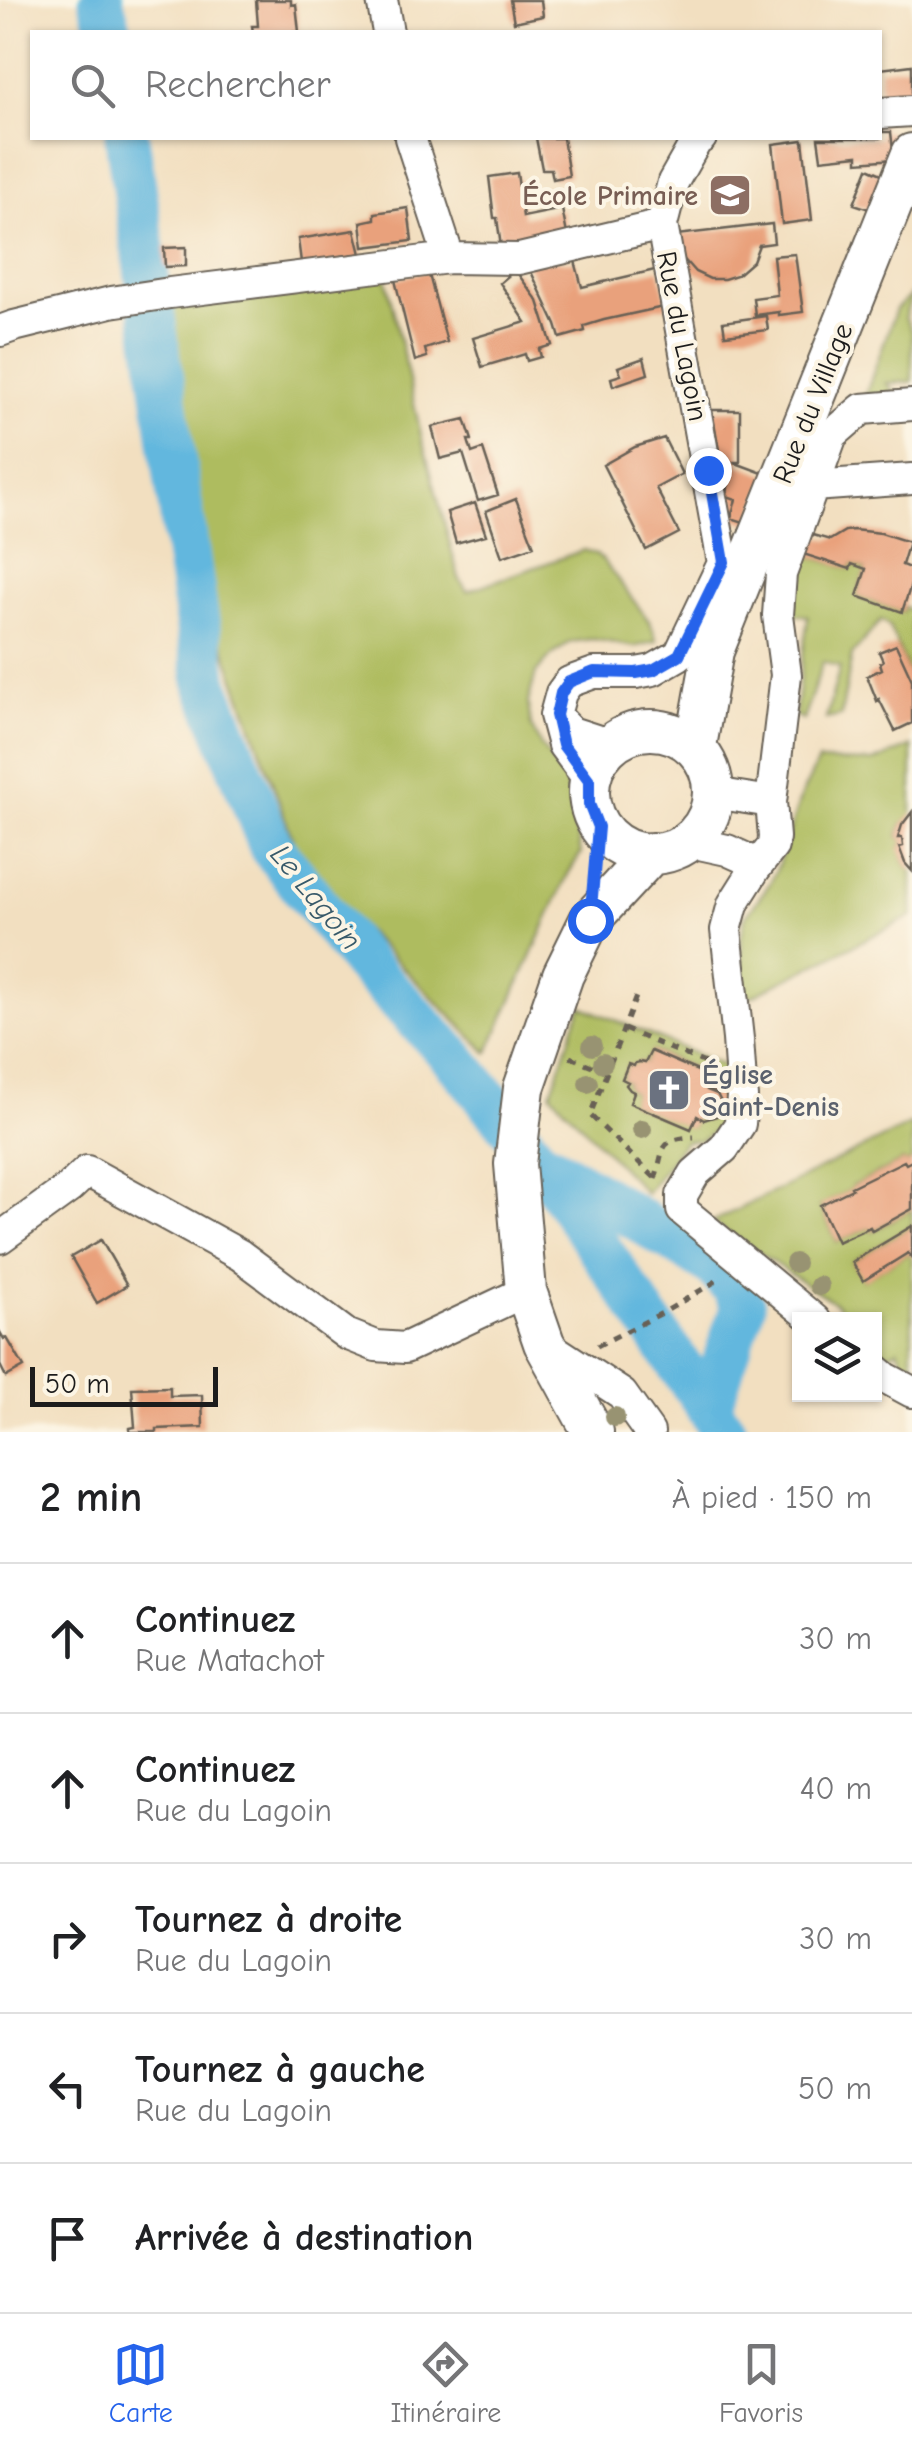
<!DOCTYPE html>
<html lang="fr">
<meta charset="utf-8">
<style>
body{margin:0;font-family:"Comic Neue",sans-serif;background:#f2f2f2;color:#202124}
.controls{position:absolute;right:30px;bottom:30px;display:grid;overflow:hidden;border-radius:0px;box-shadow:0 2px 8px #0004}
.controls button{width:90px;height:90px;display:grid;place-items:center;padding:0;border:0;border-bottom:2px solid #e0e0e0;background:#fff;color:#202124;font:50px sans-serif}
.scale{position:absolute;left:30px;bottom:25px;width:188px;box-sizing:border-box;padding-left:10px;border:5px solid #1c1c1c;border-top:0;font-size:28px;line-height:35px;white-space:nowrap;color:#1c1c1c;-webkit-text-stroke:8px #fcf5e5;paint-order:stroke}
.stop{position:absolute;width:30px;height:30px;margin:-22px;border:8px solid #2563eb;border-radius:50%;background:#fff}
.stop.end{background:#2563eb;border-color:#fff;box-shadow:0 2px 10px #0008}
.list{margin:0;padding:0;list-style:none}
h2{display:flex;justify-content:space-between;align-items:center;height:130px;margin:0;padding:0 40px;font-size:42px}
h2 small{font-size:32px;font-weight:400;color:#757577}
.list li{display:grid;grid-template-columns:65px 1fr auto;gap:30px;align-items:center;box-sizing:border-box;height:150px;padding:0 40px;border-top:2px solid #e0e0e0}
.list b{display:block;font-size:38px;white-space:nowrap}
.list p{margin:0;font-size:32px;white-space:nowrap;color:#757577}
.list em{font-size:32px;font-style:normal;color:#757577}
.icon{flex:none;width:55px;height:55px;fill:none;stroke:currentColor;stroke-width:2;stroke-linecap:round;stroke-linejoin:round}
.map{position:relative;flex:none;width:912px;height:1432px;overflow:hidden}
.search{position:absolute;background:#fff;box-shadow:0 2px 8px #0004;left:30px;right:30px;top:30px;height:110px;display:flex;align-items:center;gap:25px;box-sizing:border-box;padding:0 35px;border-radius:0px;color:#757577;font-size:38px}
.sheet{height:880px;background:#fff}
nav{display:flex;justify-content:space-around;align-items:center;box-sizing:border-box;height:140px;border-top:2px solid #e0e0e0;background:#fff;font-size:28px;color:#757577}
nav a{display:grid;justify-items:center;gap:5px}
nav .on{color:#2563eb}
.map>svg:first-child{display:block}
</style>
<div class="map">
<svg width="912" height="1432" viewBox="0 0 912 1432">
<rect width="100%" height="100%" fill="#fcf5e5"/>
<filter id="ink" filterUnits="userSpaceOnUse"><feTurbulence type="fractalNoise" baseFrequency=".01" numOctaves="2"/><feDisplacementMap in="SourceGraphic" scale="20" xChannelSelector="R" yChannelSelector="G"/><feConvolveMatrix kernelMatrix="1 2 1 2 8 2 1 2 1" color-interpolation-filters="sRGB"/></filter>
<filter id="wash" filterUnits="userSpaceOnUse"><feTurbulence type="fractalNoise" baseFrequency=".0048" numOctaves="4" result="noise"/><feDisplacementMap in="SourceGraphic" scale="40" xChannelSelector="R" yChannelSelector="G"/><feGaussianBlur stdDeviation="2.25" result="paint"/><feColorMatrix in="noise" values="0 0 0 0 0 0 0 0 0 0 0 0 0 0 0 0 0 1.4 0 .05"/><feComposite in="paint" operator="in"/></filter>
<g filter="url(#wash)">
<rect width="100%" height="100%" fill="#f2dfc0"/>
<path fill="#aebc5f" stroke="#656c3e" stroke-width="2.5" fill-rule="evenodd" d="M385 273 422 439 459 578 467 591 584 550 596 554 602 559 650 622 657 641 635 647 593 639 570 642 551 656 536 673 528 702 531 726 541 746 565 777 581 853 568 874 488 1053 340 905 294 843 220 637 205 551 195 475 165 302Z
M912 294 905 317 912 332V382L886 383 901 397 865 396 896 309Z
M800 553 850 569 852 564 866 569 857 596 902 612 904 607 912 610V680L889 626 881 620 852 655 841 716 826 719 840 667 823 662 803 720 795 716 808 616 792 614 793 579Z
M912 746V814L902 825 898 837 902 838 903 846 900 848 905 863 912 871V916L744 1000 741 937 745 917 770 883 777 868 801 796 818 761 873 762Z
M581 1006 724 1066 734 1097 726 1123 701 1140 685 1141 646 1193 551 1093ZM652 1051 712 1076 707 1090 717 1094 722 1104 717 1116 704 1120 697 1116 691 1128 631 1103 634 1092 630 1090 626 1085 628 1082 622 1079 628 1065 634 1066 640 1062 645 1063Z
M912 1124V1161L906 1164 903 1161 852 1186V1189L820 1206 837 1242 870 1227 873 1231 912 1209V1226L852 1262 863 1280 908 1253 912 1256V1379L898 1349 885 1355 879 1342 875 1343 874 1320 849 1319 836 1304 712 1222Z"/>
<g fill="none" stroke-linecap="round" stroke-linejoin="round">
<path stroke="#62b7de" stroke-width="45" d="M101 0 110 32
M127 138 206 683 271 847 363 963 451 1055 538 1159 725 1432
M549 1165 713 1265 734 1287 743 1306 709 1407"/>
</g>
<g id="blocks">
<path fill="#e9a17c" d="M256 0H291V5L296 4 299 32H253L252 26H258Z
M510 0H541L543 16 514 22Z
M912 65V103L880 105V69Z
M880 120H882L883 132H891L894 159 858 162V155L821 159 818 138H880Z
M536 138H563L569 176 553 179 551 169H542Z
M803 140 812 220 782 224 773 144Z
M868 168 886 176 872 210 854 204Z
M517 173 523 217 562 209 567 234 536 242 501 247 497 218H494L489 177Z
M408 208 412 241 364 247 361 222 375 219V213Z
M772 224 774 243 759 245 753 261 737 275 724 279H710L695 272 681 256 676 235Z
M355 230 363 262 302 270 298 239Z
M186 247V266L165 267 164 248Z
M795 254 803 312 779 315V312L755 315 753 298 777 295 773 256Z
M526 261H575L582 287 659 269 668 306 604 320 584 326 585 331 560 338 556 325Z
M515 270 538 301 552 345 539 349 541 357 527 361 525 354 482 367 473 338 526 322 500 283Z
M428 271 447 342 425 349 427 357 415 361 395 280Z
M766 316 768 330 725 335 723 322Z
M644 358 648 374 613 386 611 378 621 375 618 367Z
M712 410H740V462H733L768 475 750 524 731 518 736 499 727 496 731 462H721Z
M465 419 472 440H468L472 453 483 449 498 495 478 501 463 453 440 459 432 427Z
M664 438 682 474 656 488 679 533 646 550 603 465 635 447Z
M516 499 534 546 502 557 486 511Z
M475 503 486 535 456 543 447 512Z
M853 530 881 533 909 542 902 565 912 569V582L902 612 857 596 866 569 852 564 850 569 800 553 806 533 830 540 845 531Z
M896 645 912 680V723L895 731 879 699 877 701 867 676 882 669 880 663 883 661 879 652Z
M912 812V871L905 863 899 847 903 846 902 838H898L902 825Z
M651 1051 712 1077 707 1090 717 1094 722 1104 717 1116 704 1120 697 1116 691 1129 630 1103 634 1092 630 1090 626 1085 628 1082 622 1079 628 1064 634 1066 635 1063 640 1062 645 1063Z
M904 1161 906 1164 912 1161V1209L872 1231 870 1227 837 1242 820 1205 852 1189 851 1187Z
M912 1226V1258L908 1253 863 1281 852 1262Z
M101 1240 127 1285 97 1303 71 1257Z
M0 1332 4 1339 7 1338 24 1367 6 1377 0 1365Z
M170 1387V1396L202 1395 203 1427 157 1429V1432H130V1428L135 1427 132 1388Z"/>
</g>
</g>
<g filter="url(#ink)">
<use href="#blocks" fill-opacity="0" stroke="#676055" stroke-width="2.5"/>
<g fill="none" stroke-linecap="round" stroke-linejoin="round">
<g stroke="#676055" stroke-width="34">
<path id="minor" d="M382 0 388 32
M880 113 912 111
M410 138 449 258
M0 331 14 326 111 302 170 293 449 258 519 259 662 225
M813 486 912 479
M555 715 571 732 611 745
M589 780 563 745 555 715 561 693 569 682 594 673H636L653 670 679 655 723 563 662 225 673 182 698 138H701
M714 793 771 802
M690 842 727 850 758 864
M0 1238 69 1188 87 1171 240 1255 346 1334 376 1346 405 1348 526 1291
M815 1320 682 1210V1195L695 1173 724 1148 740 1124 742 1097 738 1039 726 930 733 904 755 869 773 846 774 837 771 802 786 675 778 615 781 574 832 435 862 409 912 405
M544 1343 622 1394 649 1432
M874 1368 886 1378 912 1392"/>
</g>
<g stroke="#676055" stroke-width="44">
<path id="major" d="M589 792a62 62 0 1 1 124 0a62 62 0 1 1-124 0Z
M696 746 713 651 912 154
M593 1432 544 1343 526 1291 515 1164 524 1088 563 975 590 920 652 853"/>
</g>
<path stroke="#676055" stroke-width="5" stroke-dasharray="8 8" stroke-linecap="butt" d="M624 1029 712 1066
M570 1057 607 1072 637 994
M607 1072 590 1115 655 1178
M655 1179C665 1149 657 1139 694 1137
M597 1346 666 1311 723 1277"/>
<use href="#minor" stroke="#fff" stroke-width="30"/>
<use href="#major" stroke="#fff" stroke-width="40"/>
</g>
<g fill="#989372">
<circle cx="592" cy="1046" r="10"/>
<circle cx="603" cy="1063" r="10"/>
<circle cx="588" cy="1083" r="10"/>
<circle cx="642" cy="1129" r="10"/>
<circle cx="795" cy="1263" r="10"/>
<circle cx="819" cy="1286" r="10"/>
<circle cx="615" cy="1417" r="10"/>
</g>
</g>
<g fill="none" stroke-linecap="round" stroke-linejoin="round" filter="url(#ink)">
<path stroke="#2563eb" stroke-width="12" d="M590 920 598 827 589 804V780L563 745 556 715 561 693 569 682 594 672 636 673 653 670 679 655 724 562 708 470"/>
</g>
<defs>
<g id="school-square" transform="scale(2.25)"><rect x="-9" y="-9" width="18" height="18" rx="4" fill="#8d6e63" stroke="#fcf5e5"/><path d="M0-5L7-2L0 1L-7-2ZM-4 1L0 2.5L4 1V4Q0 6-4 4Z" fill="#fff"/></g>
<g id="church-square" transform="scale(2.25)"><rect x="-9" y="-9" width="18" height="18" rx="4" fill="#6b7280" stroke="#fcf5e5"/><path d="M-1.2-6h2.4v3.5h3.3v2.4h-3.3V6h-2.4V-.1h-3.3v-2.4h3.3Z" fill="#fff"/></g>
</defs>
<g fill-rule="evenodd">
<use href="#school-square" x="730" y="195"/>
<use href="#church-square" x="669" y="1090"/>
</g>
<g text-anchor="middle" stroke-width="8" stroke-linejoin="round" paint-order="stroke">
<g font-size="28" font-weight="bold" fill="#785e54" stroke="#fcf5e5" text-anchor="end">
<text x="698" y="205">École Primaire</text>
</g>
<g font-size="28" fill="#1c1c1c" stroke="#fcf5e5">
<text transform="translate(683 336) rotate(79)" y="10">Rue du Lagoin</text>
<text transform="translate(812 403) rotate(-68)" y="10">Rue du Village</text>
</g>
<g font-size="28" font-weight="bold" fill="#5b616d" stroke="#fcf5e5" text-anchor="start">
<text x="702" y="1084">Église<tspan x="702" dy="32">Saint-Denis</tspan></text>
</g>
<g font-size="30" font-style="italic" fill="#385a6a" stroke="#fcf5e5">
<text transform="translate(316 897) rotate(51)" y="10">Le Lagoin</text>
</g>
</g>
</svg>
<div class="controls">
<button><svg class="icon" aria-label="layers" viewBox="0 0 24 24"><path d="M12 4l9 5-9 5-9-5zM3 14l9 5 9-5"/></svg></button>
</div>
<div class="scale">50 m</div>
<div class="stop" style="left:590px;top:920px"></div>
<div class="stop end" style="left:708px;top:470px"></div>
<div class="search"><svg class="icon" aria-label="search" viewBox="0 0 24 24"><circle cx="10" cy="10" r="6"/><path d="M15 15l6 6"/></svg>Rechercher</div>
</div>
<section class="sheet">
<h2>2 min<small>À pied · 150 m</small></h2>
<ul class="list">
<li><svg class="icon" aria-label="ahead" viewBox="0 0 24 24"><path d="M12 20V5M6 11l6-6 6 6"/></svg><div><b>Continuez</b><p>Rue Matachot</p></div><em>30 m</em></li>
<li><svg class="icon" aria-label="ahead" viewBox="0 0 24 24"><path d="M12 20V5M6 11l6-6 6 6"/></svg><div><b>Continuez</b><p>Rue du Lagoin</p></div><em>40 m</em></li>
<li><svg class="icon" aria-label="right" viewBox="0 0 24 24"><path d="M7 20v-9h11M14 6l5 5-5 5"/></svg><div><b>Tournez à droite</b><p>Rue du Lagoin</p></div><em>30 m</em></li>
<li><svg class="icon" aria-label="left" viewBox="0 0 24 24"><path d="M17 20v-9H6M10 6l-5 5 5 5"/></svg><div><b>Tournez à gauche</b><p>Rue du Lagoin</p></div><em>50 m</em></li>
<li><svg class="icon" aria-label="arrive" viewBox="0 0 24 24"><path d="M6 21V4h12l-3 4 3 4H6"/></svg><div><b>Arrivée à destination</b></div></li>
</ul>
</section>
<nav>
<a class="on"><svg class="icon" aria-label="map" viewBox="0 0 24 24"><path d="M3 6l6-2 6 2 6-2v14l-6 2-6-2-6 2zM9 4v14M15 6v14"/></svg>Carte</a>
<a><svg class="icon" aria-label="directions" viewBox="0 0 24 24"><path d="M12 3l9 9-9 9-9-9zM9 14v-3h6M13 9l2 2-2 2"/></svg>Itinéraire</a>
<a><svg class="icon" aria-label="saved" viewBox="0 0 24 24"><path d="M7 4h10v16l-5-4-5 4z"/></svg>Favoris</a>
</nav>
